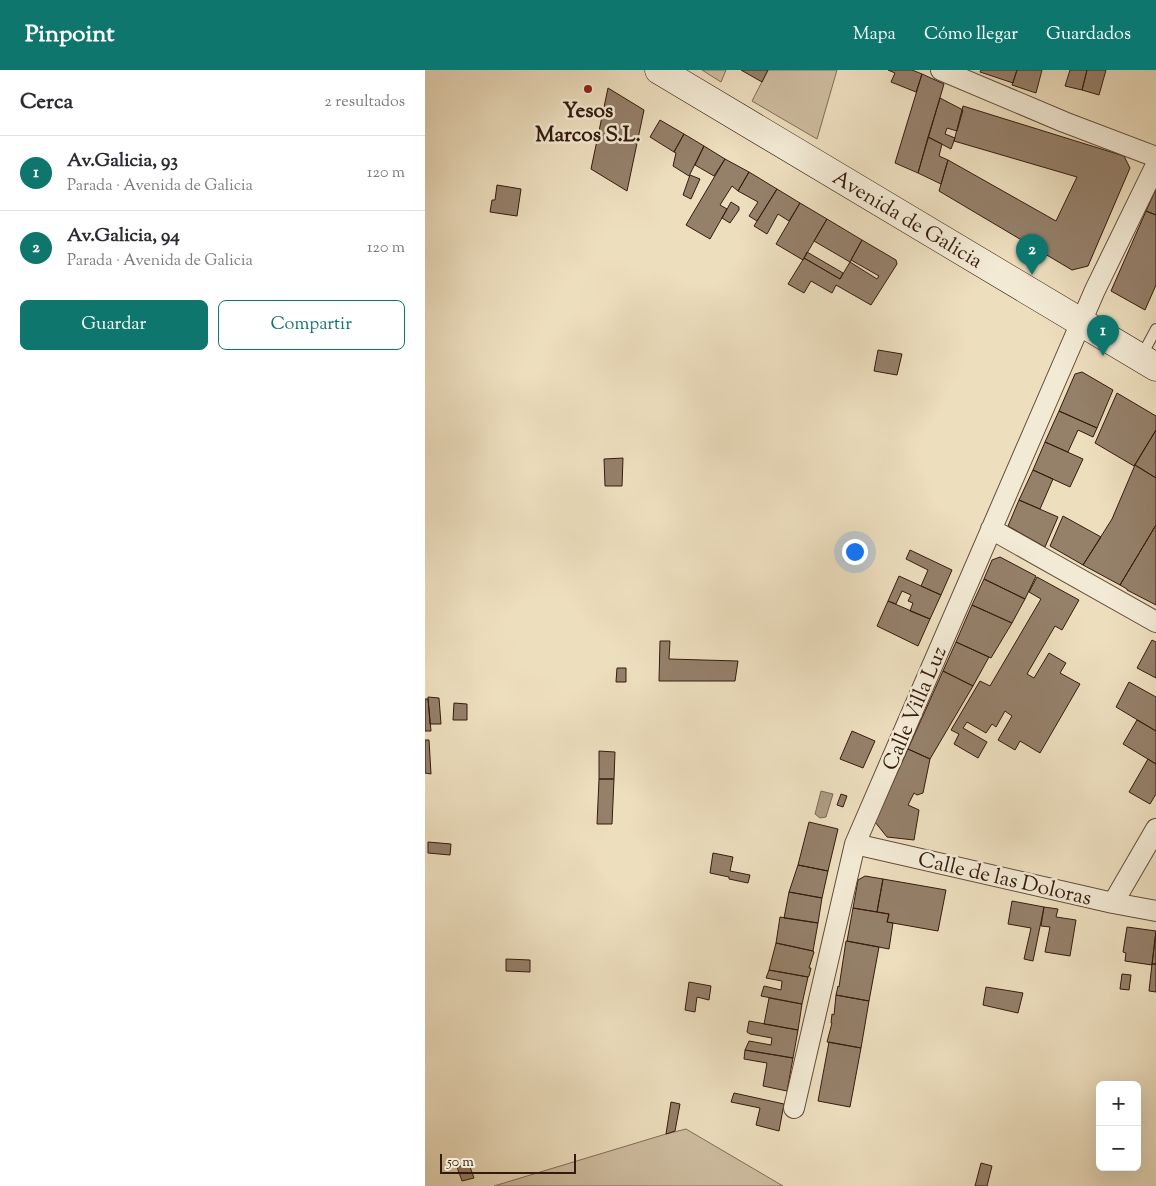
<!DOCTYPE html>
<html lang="es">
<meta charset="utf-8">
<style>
body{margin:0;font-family:"Sorts Mill Goudy",serif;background:#f2f2f3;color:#2b2b33}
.controls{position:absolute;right:15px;bottom:15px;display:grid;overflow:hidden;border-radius:8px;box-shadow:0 5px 20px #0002}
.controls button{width:45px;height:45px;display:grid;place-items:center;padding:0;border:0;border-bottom:1px solid #e1e1e2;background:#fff;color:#2b2b33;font:25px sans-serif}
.scale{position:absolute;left:15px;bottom:12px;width:136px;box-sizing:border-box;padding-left:5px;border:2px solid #351b0e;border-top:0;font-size:14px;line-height:18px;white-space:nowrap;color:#351b0e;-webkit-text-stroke:4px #f3ead5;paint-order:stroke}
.you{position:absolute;left:429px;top:481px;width:18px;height:18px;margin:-12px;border:4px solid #fff;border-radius:50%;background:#1a73e8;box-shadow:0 0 0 8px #1a73e833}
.badge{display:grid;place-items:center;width:32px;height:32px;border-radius:50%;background:#0f766e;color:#fff;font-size:16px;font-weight:700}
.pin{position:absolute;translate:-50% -41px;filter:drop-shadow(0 1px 2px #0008)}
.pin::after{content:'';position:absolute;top:26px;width:18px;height:15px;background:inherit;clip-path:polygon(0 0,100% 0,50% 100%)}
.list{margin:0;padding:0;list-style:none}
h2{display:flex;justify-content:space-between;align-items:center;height:65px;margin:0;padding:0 20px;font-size:21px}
h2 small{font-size:16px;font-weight:400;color:#7c7c81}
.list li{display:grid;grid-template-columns:32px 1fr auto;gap:15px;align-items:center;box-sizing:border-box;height:75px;padding:0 20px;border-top:1px solid #e1e1e2}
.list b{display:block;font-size:19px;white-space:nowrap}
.list p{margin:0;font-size:16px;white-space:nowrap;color:#7c7c81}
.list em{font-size:16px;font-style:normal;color:#7c7c81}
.actions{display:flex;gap:10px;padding:15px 20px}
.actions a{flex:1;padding:11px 0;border:1px solid #0f766e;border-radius:8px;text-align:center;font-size:18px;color:#0f766e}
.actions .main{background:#0f766e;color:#fff}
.map{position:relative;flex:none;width:731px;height:1116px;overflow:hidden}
header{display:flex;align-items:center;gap:30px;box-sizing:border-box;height:70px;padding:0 25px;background:#0f766e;color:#fff}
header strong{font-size:24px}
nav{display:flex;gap:28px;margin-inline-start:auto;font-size:18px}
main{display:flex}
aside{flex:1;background:#fff}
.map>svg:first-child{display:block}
</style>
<header>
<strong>Pinpoint</strong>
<nav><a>Mapa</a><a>Cómo llegar</a><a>Guardados</a></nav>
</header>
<main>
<aside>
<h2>Cerca<small>2 resultados</small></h2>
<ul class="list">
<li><span class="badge">1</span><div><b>Av.Galicia, 93</b><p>Parada · Avenida de Galicia</p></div><em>120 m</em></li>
<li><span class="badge">2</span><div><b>Av.Galicia, 94</b><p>Parada · Avenida de Galicia</p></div><em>120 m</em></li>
</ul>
<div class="actions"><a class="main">Guardar</a><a>Compartir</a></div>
</aside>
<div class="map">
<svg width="731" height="1116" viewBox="0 0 731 1116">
<rect width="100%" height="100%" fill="#eddebe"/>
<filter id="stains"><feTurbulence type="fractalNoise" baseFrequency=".004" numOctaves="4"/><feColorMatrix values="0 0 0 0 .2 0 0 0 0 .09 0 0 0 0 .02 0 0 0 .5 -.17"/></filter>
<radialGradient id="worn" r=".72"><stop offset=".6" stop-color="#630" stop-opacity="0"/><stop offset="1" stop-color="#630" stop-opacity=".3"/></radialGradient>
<path fill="#cebda0" stroke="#826c57" d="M277 0H301L296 12Z
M343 0H412L392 69 327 31Z
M261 1059 358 1116H69L241 1064Z"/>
<path fill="#ae9c82" stroke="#7e6854" d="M396 721 408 724 401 747 395 748 390 744Z"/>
<path fill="#95806a" stroke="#351b0e" d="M316 0H343L337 12Z
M463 0H487L497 4 491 22 466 12 470 3Z
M556 0H592L588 13 555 2Z
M592 0H617L611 23 587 15Z
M645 0H662L657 20 640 16Z
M662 0H681L674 25 657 20Z
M497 4 519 14 493 103 470 93Z
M183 18 219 40 202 121 166 99Z
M515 28 538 40 532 61 522 58 520 64 530 68 526 79 503 67Z
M538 36 699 86 705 98 663 196 647 200 514 121 523 90 631 151 652 107 529 71Z
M235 50 259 64 249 82 225 67Z
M259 64 279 76 264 106 248 96 251 83 249 82Z
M503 67 517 74 514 86 523 90 516 114 493 103Z
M279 76 300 89 289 106 270 95Z
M300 89 324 102 313 121 307 116 295 135 302 139 285 169 261 155Z
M324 102 352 119 332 151 324 146 333 132 313 121Z
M265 105 275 109 266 129 258 125Z
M72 115 96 119 92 146 65 142 67 130H70Z
M352 119 375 133 364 151 353 144 342 164 329 156Z
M731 119V145L721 141Z
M306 132 314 137V140L305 153 297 148Z
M375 133 402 149 378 190 351 174Z
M721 141 731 145V215L720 240 686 221Z
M402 149 437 170 425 192 389 171Z
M437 170 471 190 472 194 446 235 411 215 407 223 386 211 379 223 363 214 379 188 415 209 425 192 452 209 454 206 426 190Z
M382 182 418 203 415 209 379 188Z
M453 280 477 284 472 305 449 301Z
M657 302 688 320 672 358 634 341 650 304Z
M692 323 731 346V360L709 396 670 373Z
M634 341 672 358 668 367 653 360 643 382 620 372Z
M731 360V408L710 395Z
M620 372 658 389 645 417 608 400Z
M198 388 197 416H180L179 389Z
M710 395 731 408V455L695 515 658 495 687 449Z
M608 400 628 409 615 439 594 430Z
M594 430 633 447 620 477 583 456Z
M638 446 676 467 658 495 625 476Z
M731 455V535L702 520V519L695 515Z
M485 480 527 500 516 525 496 516 503 500 481 489Z
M575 487 611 506 600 529 559 509 567 490Z
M474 506 516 525 505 549 485 541 488 533 483 531 486 525 477 521 471 534 463 531Z
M612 507 654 530 637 560 630 556 602 604 609 608 624 583 641 593 635 603 655 614 615 683 595 671 590 680 573 670 587 646 580 641 571 657 567 654 561 663 542 652 538 658 562 672 553 688 529 674 534 664 526 660 555 611 565 616 616 529 604 522Z
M559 509 600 529 587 553 547 535Z
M463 531 505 549 493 576 452 556Z
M547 535 587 553 566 588 531 572Z
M727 570 731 572V608L712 598Z
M235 571H245L244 589 313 591 310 611H234Z
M531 572 564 587 548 616 518 601Z
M192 598H201V612H191Z
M518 601 548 616 505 689 483 679Z
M704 612 731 627V661L691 637Z
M3 627 14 628 16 654H5Z
M0 629H3L6 661H0Z
M29 633 42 634V650H28Z
M712 650 731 661V694L698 674Z
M427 661 450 671 438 698 415 689Z
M0 670H4L6 704 0 703Z
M483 679 505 689 498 723 492 725 489 723 483 735 494 740 489 770 462 767 450 752Z
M174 681 190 682 189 709H174Z
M723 689 731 694V724L725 734 704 722Z
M174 709H189L187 754H172Z
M416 724 422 726 418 737 412 735Z
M384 752 413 759 403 801 373 795Z
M3 772 26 774 25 785 3 783Z
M288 783 308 787 305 801 325 805 323 813 304 809V807L285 803Z
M373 795 403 801 397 828 364 822Z
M440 806 458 809 452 842 428 838 433 810Z
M458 809 521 820 513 861 462 852 464 844 452 842Z
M364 822 397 828 393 853 359 848Z
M587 831 619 837 608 891 599 889 606 858 583 854Z
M619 837 633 839 631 847 651 850 645 886 620 882 625 857 616 856Z
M428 838 464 844 462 852 468 853 464 879 422 871Z
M355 847 393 853 388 881 351 873Z
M702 857 731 861 727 895 700 891 701 883 698 882Z
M731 861V894H727Z
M421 871 454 877 444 931 411 925 413 916 414 917Z
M351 873 388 881 389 882 384 898H386L384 906 383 907 344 900Z
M81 889 105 890V902L81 901Z
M727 894H731V922L724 921Z
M344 900 383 907 377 934 336 926 339 916 356 920 357 911 341 908Z
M697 904 706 905 704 920 695 919Z
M264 912 286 916 284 930 272 927 270 942 260 940Z
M561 917 598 923 593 943 558 935Z
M411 925 444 931 436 978 402 972 407 953H406L407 944 409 945Z
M344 928 377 934 373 960 339 954Z
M324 951 373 960 368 988 320 980 324 971 346 975 347 968 325 964 322 962Z
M404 972 436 978 425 1037 393 1031Z
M320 980 368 988 362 1021 338 1016 342 993 319 989Z
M309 1023 359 1034 354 1061 331 1055 335 1038 306 1032Z
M246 1032 255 1034 250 1061 241 1064Z
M556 1093 567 1096 562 1116H550Z
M44 1094 49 1108 37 1111 32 1097Z"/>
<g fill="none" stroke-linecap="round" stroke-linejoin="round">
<g stroke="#634c3a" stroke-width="12">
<path id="service" d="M716 287 731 259"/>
</g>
<g stroke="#634c3a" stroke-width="22">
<path id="minor" d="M516 0 639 52 731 87
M566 459 731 552
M430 774 688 833 731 841
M688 833 731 759
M369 1038 430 774 670 220 731 95"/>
</g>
<g stroke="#351b0e" stroke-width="29">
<g id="secondary">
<path id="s1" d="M234 0 731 297"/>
</g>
</g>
<use href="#service" stroke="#f3ead5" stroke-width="10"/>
<use href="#minor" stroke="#f3ead5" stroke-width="20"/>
<use href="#secondary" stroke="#f3ead5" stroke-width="28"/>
</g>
<circle fill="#8f2418" stroke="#f3ead5" stroke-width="2" cx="163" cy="19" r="5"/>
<g text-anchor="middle" stroke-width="5" stroke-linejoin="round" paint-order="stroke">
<g font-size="21" font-weight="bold" fill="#351b0e" stroke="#f3ead5">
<text x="163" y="47">Yesos<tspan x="163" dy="24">Marcos S.L.</tspan></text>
</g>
<g font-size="21" fill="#351b0e" stroke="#f3ead5">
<text dy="7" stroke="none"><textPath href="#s1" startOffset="290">Avenida de Galicia</textPath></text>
<text transform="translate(489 638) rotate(-67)" y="7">Calle Villa Luz</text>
<text transform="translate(580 808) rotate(13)" y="7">Calle de las Doloras</text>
</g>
</g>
<rect width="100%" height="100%" filter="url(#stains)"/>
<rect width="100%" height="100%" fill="url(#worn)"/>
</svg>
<div class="controls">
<button>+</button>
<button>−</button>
</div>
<div class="scale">50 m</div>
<div class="you"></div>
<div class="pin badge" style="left:678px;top:286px">1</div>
<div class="pin badge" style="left:607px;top:205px">2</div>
</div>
</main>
